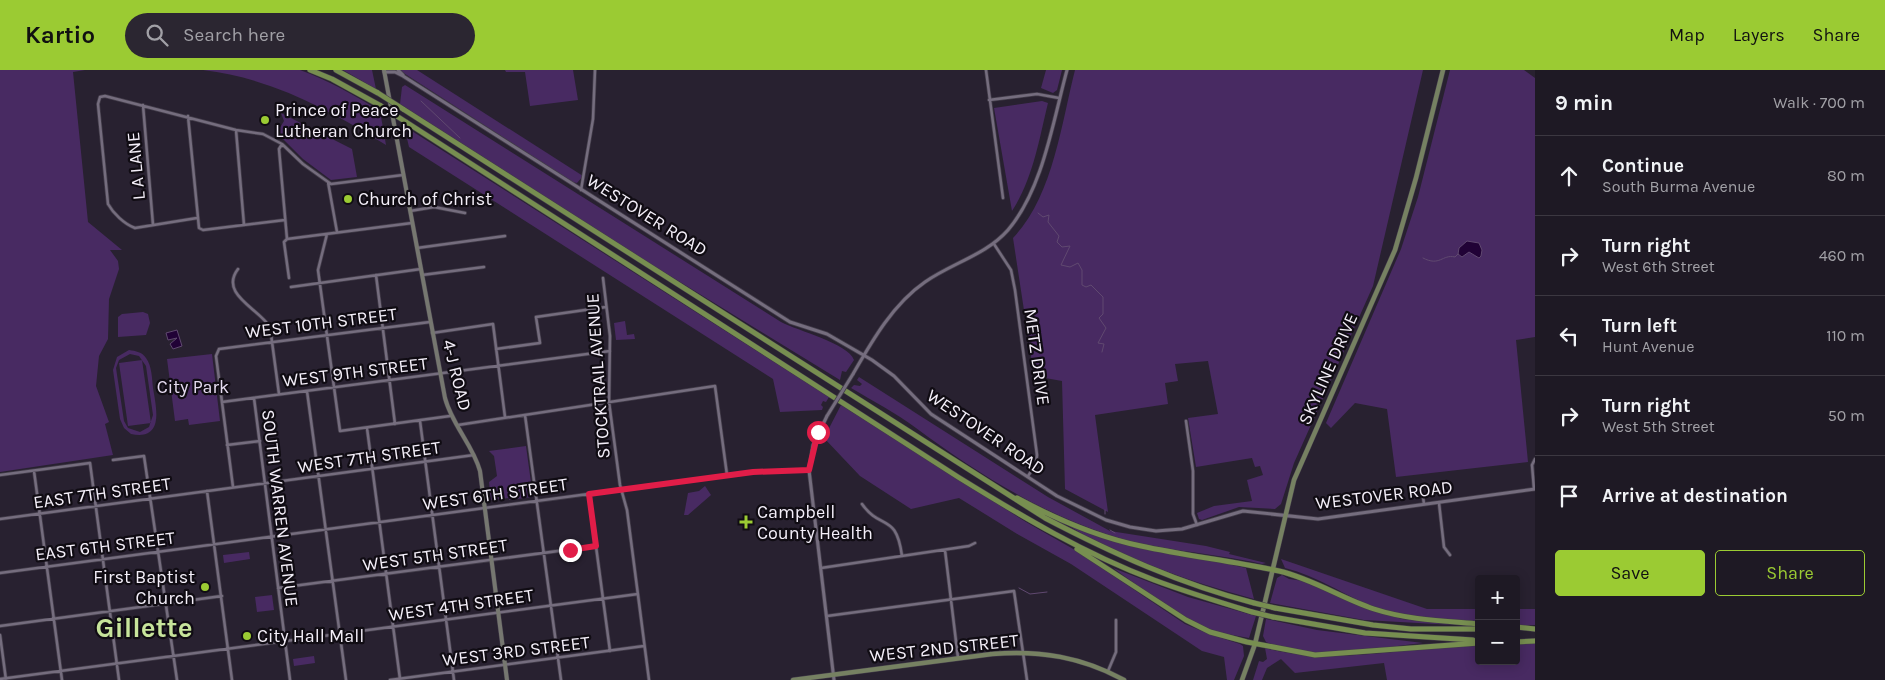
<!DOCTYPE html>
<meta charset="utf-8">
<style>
body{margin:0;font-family:Karla,sans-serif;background:#2b2631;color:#f1f3f6}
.controls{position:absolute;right:15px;bottom:15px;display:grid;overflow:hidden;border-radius:5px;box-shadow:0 2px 12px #0003}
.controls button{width:45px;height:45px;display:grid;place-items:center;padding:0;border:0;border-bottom:1px solid #3c3841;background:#1e1924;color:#f1f3f6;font:25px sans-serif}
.stop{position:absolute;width:15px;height:15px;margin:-11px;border:4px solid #e11d48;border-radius:50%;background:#fff}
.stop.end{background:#e11d48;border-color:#fff;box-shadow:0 1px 5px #0008}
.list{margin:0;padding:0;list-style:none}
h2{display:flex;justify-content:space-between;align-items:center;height:65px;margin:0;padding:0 20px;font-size:21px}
h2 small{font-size:16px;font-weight:400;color:#a1a0a6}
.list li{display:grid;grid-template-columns:32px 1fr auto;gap:15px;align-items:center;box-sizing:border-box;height:80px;padding:0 20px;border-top:1px solid #3c3841}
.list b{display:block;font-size:19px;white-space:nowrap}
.list p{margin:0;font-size:16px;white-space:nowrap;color:#a1a0a6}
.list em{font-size:16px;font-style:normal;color:#a1a0a6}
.actions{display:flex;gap:10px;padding:15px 20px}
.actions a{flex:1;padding:11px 0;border:1px solid #9bcb33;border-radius:5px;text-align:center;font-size:18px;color:#9bcb33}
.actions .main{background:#9bcb33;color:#111}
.icon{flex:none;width:28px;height:28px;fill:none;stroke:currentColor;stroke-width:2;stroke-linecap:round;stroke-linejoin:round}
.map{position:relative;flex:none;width:1535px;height:610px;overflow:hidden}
header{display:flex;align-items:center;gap:30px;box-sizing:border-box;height:70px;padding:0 25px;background:#9bcb33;color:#111}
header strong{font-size:24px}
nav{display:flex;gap:28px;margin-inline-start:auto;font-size:18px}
.search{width:350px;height:45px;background:#2b2631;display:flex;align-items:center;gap:12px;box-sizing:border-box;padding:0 18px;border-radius:28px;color:#a1a0a6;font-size:19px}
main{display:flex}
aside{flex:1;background:#1e1924}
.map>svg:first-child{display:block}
</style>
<header>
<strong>Kartio</strong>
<div class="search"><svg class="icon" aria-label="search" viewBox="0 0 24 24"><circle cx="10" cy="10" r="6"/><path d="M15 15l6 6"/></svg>Search here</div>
<nav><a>Map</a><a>Layers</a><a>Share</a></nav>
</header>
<main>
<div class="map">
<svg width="1535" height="610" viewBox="0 0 1535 610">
<rect width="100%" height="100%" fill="#282130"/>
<path fill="#482a62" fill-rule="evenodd" d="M0 0H85L73 2 88 152 122 180H110L118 191 119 199 109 229 108 269 99 286 96 316 109 352 105 354 113 385 0 402Z
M203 0H300C328 10 354 25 380 41L386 75C330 40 271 8 203 0Z
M343 0H372L376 19Z
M399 0H417L583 106 577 113 572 112Z
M505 0H573L578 30 530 36 525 2H506Z
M1046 0H1062L1057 20 1053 23 1041 18Z
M1075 0H1423L1373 216 1294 393 1281 434 1275 439 1239 437 1202 450 1199 449 1197 443 1214 436 1252 431 1247 410 1263 405 1260 396 1255 397 1252 388 1196 397 1188 348 1218 344 1208 291 1175 294 1178 311 1165 313 1168 334 1095 345 1108 442 1065 419 1062 311 1034 306 1013 168C1053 126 1061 55 1075 0Z
M1450 0H1524L1535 8V267L1516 270 1528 392 1396 407 1387 339 1355 333 1331 358 1326 353 1401 179 1418 127Z
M405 15 781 252C798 261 848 273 854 290L846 302 842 301 840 310 654 196 400 34 402 17Z
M1042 31 1048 33C1039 70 1033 109 1012 141L994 38Z
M281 43 352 79 357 107 331 110 303 89 284 70 275 66 284 51Z
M404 56 829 327 826 332 823 331 821 335 823 337 822 340 780 342 773 309 409 77Z
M143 242 148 244 150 253 146 265 118 267V247L122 244Z
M625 251 627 265 634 264 635 269 616 270 614 253Z
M129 280C136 281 142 282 146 288 152 296 152 309 153 318 156 337 165 371 131 364L124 358 120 349 113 300 117 287ZM130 284 139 286 146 296 153 345 149 357 140 362 128 358 124 351 116 298 119 290Z
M212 284 220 351 189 355 188 349 175 351 167 289Z
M142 290 151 353 128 356 119 293Z
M859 307 1048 427 1110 461 1206 476 1230 482 1229 484 1266 493 1262 494C1210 482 1157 481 1106 464 1037 441 974 401 916 358 896 343 873 331 851 318L854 315 860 316 862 314 857 310Z
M841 335 1026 452 1075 480 1185 554 1209 564 1240 574 1243 576 1244 586 1234 610H1227L1224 587 1202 581 1071 494 1019 465 959 428 911 439 860 406 824 368Z
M526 376 533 427 509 430V428L491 430 489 412 497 406 494 386 489 381Z
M705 416 711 425 688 445H684L688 423 699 421Z
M1062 452 1098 466 1246 498 1254 529C1188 511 1121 488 1062 452Z
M249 482 250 489 224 493 223 485Z
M1281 489 1427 539H1479V552C1445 549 1409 549 1376 538 1345 526 1318 506 1285 498Z
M1113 498 1188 527 1256 546 1249 568 1216 562 1201 556 1162 533Z
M1282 505 1289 509 1304 511 1369 539 1402 549 1454 555 1364 550 1270 533 1277 508Z
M272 525 274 540 257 542 255 527Z
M1516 539H1535V555H1516Z
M1266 549 1317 560 1423 573C1373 578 1315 593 1266 572L1263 566Z
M1516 574H1535V610H1387L1384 593 1295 603 1281 589 1267 598 1262 610H1253L1259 591 1263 592 1267 589 1265 578C1334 597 1408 576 1479 575V591H1516Z
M314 586 315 593 294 596 293 589Z"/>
<path fill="#210236" stroke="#604970" d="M1467 171 1479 173 1482 180 1481 186 1479 188 1469 182 1462 187 1458 184 1459 178Z
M177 260 182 276 173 279 170 274 177 268 168 270 166 263Z"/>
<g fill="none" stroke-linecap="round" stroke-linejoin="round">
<path stroke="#604970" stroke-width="1" d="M421 31 460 68
M629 139 631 143 634 139
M1038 143 1043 147 1049 145 1048 152 1059 166 1057 172 1062 177 1070 176 1061 195 1070 197 1078 193 1082 200V215L1086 217 1091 215 1103 227V244L1099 248 1106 258 1098 273 1104 274 1102 282
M1423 188C1440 197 1442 184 1455 187L1458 184
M1105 444V440
M1110 460 1115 463
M1019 518 1030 524 1047 522"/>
<g stroke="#433d4a" stroke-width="4">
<path id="minor" d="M986 0 1003 128
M989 30 1037 24 1059 28
M143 35 153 155
M188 46 199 158 203 160 285 150
M236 60 244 155
M282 74 279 79 287 169 284 172 289 208
M328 112 337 162
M581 120 593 49 595 0
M410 141 434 137 465 143
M197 148 135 158C124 154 113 143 108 134L98 34 100 27 105 26 236 60 263 64 282 74 303 94 331 114 403 105
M327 164 318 200 340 361 450 346
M287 169 412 153
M994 174 1011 200 1015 220 1037 385 1036 394 1028 406
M417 178 505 166
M238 199C219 224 258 238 270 257L279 324
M376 205 395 354
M422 205 484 197
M603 208 610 266 609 332 620 415 627 440 649 610
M291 217 421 199
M432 263 493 254 505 347
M496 279 540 273 536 247 606 237
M307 321 346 610
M254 328 290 610
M222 332 610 281
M525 345 561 610
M420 351 454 610
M1186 351 1193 401V444L1197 455
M458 355 715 316 727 405
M367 358 400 609
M227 375 260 371
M113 390 144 386 177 610
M34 401 62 610
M0 405 90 393 119 610
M233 417 216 286 219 279 430 252
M1534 419 1532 395 1535 389
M207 421 232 610
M589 424 610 581
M1423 427 1424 434
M1439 433 1444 477 1450 485
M862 434C881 461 896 442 902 486
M0 449 474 385
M945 480 958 588
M821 498 969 476 975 473
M0 503 753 402 809 400
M278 518 596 476
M827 546 1014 521 1027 610
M0 556 222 526
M0 565 6 610
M1108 601 1116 582V550
M0 609 638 524
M390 610 644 576"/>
</g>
<g stroke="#433d4a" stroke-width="4.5">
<path id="tertiary" d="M398 0 403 5
M384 2H395L403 6 790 252 827 264 872 290 894 306 931 344 1057 426 1106 450 1130 457 1156 461 1182 459 1243 441 1318 449 1535 419
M853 304C872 271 893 234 925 212 952 193 986 185 1008 160 1043 119 1053 51 1067 0
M827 346 813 375 809 400 834 610"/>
</g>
<g stroke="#433d4a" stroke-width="5">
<path id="secondary" d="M384 0 445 328C452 355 473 375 480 401L507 610"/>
</g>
<g stroke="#433d4a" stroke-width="5.5">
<path id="primary" d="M793 610 992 584C1040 580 1082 587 1124 610
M1242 610 1255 574 1294 410 1395 180 1416 108 1443 0"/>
</g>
<g stroke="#433d4a" stroke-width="6">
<path id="motorway" d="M310 0 332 9 381 36
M336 0 378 23
M403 39 1045 448C1112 483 1180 514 1254 533
M406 52 958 407C1021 446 1085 484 1154 510 1186 522 1219 532 1252 542
M1017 428C1056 449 1097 467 1141 476 1187 486 1233 491 1279 501 1313 509 1341 528 1374 539 1408 550 1444 551 1479 554
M1077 479 1186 550 1210 562 1247 572 1315 585 1479 573
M1275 538 1373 555 1411 559H1479
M1273 547 1365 563 1473 570
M1516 557 1535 559
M1516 572 1535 571"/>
</g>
<use href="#minor" stroke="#756d7e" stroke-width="2.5"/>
<use href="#tertiary" stroke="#756d7e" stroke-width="3"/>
<use href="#secondary" stroke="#767770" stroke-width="4"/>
<use href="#primary" stroke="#768162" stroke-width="4.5"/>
<use href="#motorway" stroke="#778e50" stroke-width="5"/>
<g stroke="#433d4a" stroke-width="4.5" stroke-linecap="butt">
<path id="tertiary-bridge" d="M827 346 853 304"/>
</g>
<g stroke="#433d4a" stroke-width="6" stroke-linecap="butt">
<path id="motorway-bridge" d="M378 23 403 39
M381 36 406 52
M1254 533 1275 538
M1252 542 1273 547"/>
</g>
<use href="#tertiary-bridge" stroke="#756d7e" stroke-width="3"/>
<use href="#motorway-bridge" stroke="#778e50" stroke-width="5"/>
</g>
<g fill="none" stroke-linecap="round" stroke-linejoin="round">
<path stroke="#e11d48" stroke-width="6" d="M570 480 596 476 589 424 753 402 809 400 818 362"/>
</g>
<g fill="#9bcb33" stroke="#100c13" stroke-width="2">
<circle cx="265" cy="50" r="5"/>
<circle cx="348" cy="129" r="5"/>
<path d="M743.5 444.5h5v5h5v5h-5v5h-5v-5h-5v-5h5z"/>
<circle cx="205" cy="517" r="5"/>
<circle cx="247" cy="566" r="5"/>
</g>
<g text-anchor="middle" stroke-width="4.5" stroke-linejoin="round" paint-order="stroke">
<g font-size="18" fill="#f4eff9" stroke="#100c13" text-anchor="start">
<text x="275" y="46">Prince of Peace<tspan x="275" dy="21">Lutheran Church</tspan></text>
<text x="358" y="135">Church of Christ</text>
<text x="757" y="448">Campbell<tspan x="757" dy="21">County Health</tspan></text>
<text x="195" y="513" text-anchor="end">First Baptist<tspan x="195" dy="21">Church</tspan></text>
<text x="257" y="572">City Hall Mall</text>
</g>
<g font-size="18" fill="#f4eff9" stroke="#100c13">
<text transform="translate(136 96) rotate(-95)" y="6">L A LANE</text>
<text transform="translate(647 145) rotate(32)" y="6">WESTOVER ROAD</text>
<text transform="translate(321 253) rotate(-7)" y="6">WEST 10TH STREET</text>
<text transform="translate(1037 287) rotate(82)" y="6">METZ DRIVE</text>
<text transform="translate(1328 299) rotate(-66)" y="6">SKYLINE DRIVE</text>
<text transform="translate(355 302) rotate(-7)" y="6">WEST 9TH STREET</text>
<text transform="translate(457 305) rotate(76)" y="6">4-J ROAD</text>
<text transform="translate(598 306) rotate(-94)" y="6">STOCKTRAIL AVENUE</text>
<text transform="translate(986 362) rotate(34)" y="6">WESTOVER ROAD</text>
<text transform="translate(369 387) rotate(-8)" y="6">WEST 7TH STREET</text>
<text transform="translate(102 423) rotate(-8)" y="6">EAST 7TH STREET</text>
<text transform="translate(495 424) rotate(-8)" y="6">WEST 6TH STREET</text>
<text transform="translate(1384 425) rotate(-7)" y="6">WESTOVER ROAD</text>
<text transform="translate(280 438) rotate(83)" y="6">SOUTH WARREN AVENUE</text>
<text transform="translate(105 476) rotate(-7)" y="6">EAST 6TH STREET</text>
<text transform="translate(435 485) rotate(-8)" y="6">WEST 5TH STREET</text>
<text transform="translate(461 535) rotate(-8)" y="6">WEST 4TH STREET</text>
<text transform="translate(944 578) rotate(-6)" y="6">WEST 2ND STREET</text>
<text transform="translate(516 581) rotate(-7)" y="6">WEST 3RD STREET</text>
</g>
<g font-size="18" fill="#e5dbf0" stroke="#100c13">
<text x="193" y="323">City Park</text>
</g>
<g font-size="28" font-weight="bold" fill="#c7e49b" stroke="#100c13">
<text x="144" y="567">Gillette</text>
</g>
</g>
</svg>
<div class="controls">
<button>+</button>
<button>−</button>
</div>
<div class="stop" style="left:818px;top:362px"></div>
<div class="stop end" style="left:570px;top:480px"></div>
</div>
<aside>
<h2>9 min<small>Walk · 700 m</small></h2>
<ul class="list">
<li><svg class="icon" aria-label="ahead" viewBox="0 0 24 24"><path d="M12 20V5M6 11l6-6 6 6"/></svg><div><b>Continue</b><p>South Burma Avenue</p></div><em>80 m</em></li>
<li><svg class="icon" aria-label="right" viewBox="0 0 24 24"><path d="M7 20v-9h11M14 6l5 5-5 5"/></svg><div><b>Turn right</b><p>West 6th Street</p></div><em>460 m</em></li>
<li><svg class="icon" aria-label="left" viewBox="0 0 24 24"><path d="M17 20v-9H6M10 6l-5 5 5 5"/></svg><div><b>Turn left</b><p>Hunt Avenue</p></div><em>110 m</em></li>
<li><svg class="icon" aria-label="right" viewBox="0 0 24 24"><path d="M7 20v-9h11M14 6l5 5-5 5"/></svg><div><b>Turn right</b><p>West 5th Street</p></div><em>50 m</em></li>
<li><svg class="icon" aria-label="arrive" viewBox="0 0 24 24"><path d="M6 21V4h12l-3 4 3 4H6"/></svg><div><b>Arrive at destination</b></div></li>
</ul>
<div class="actions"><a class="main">Save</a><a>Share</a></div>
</aside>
</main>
